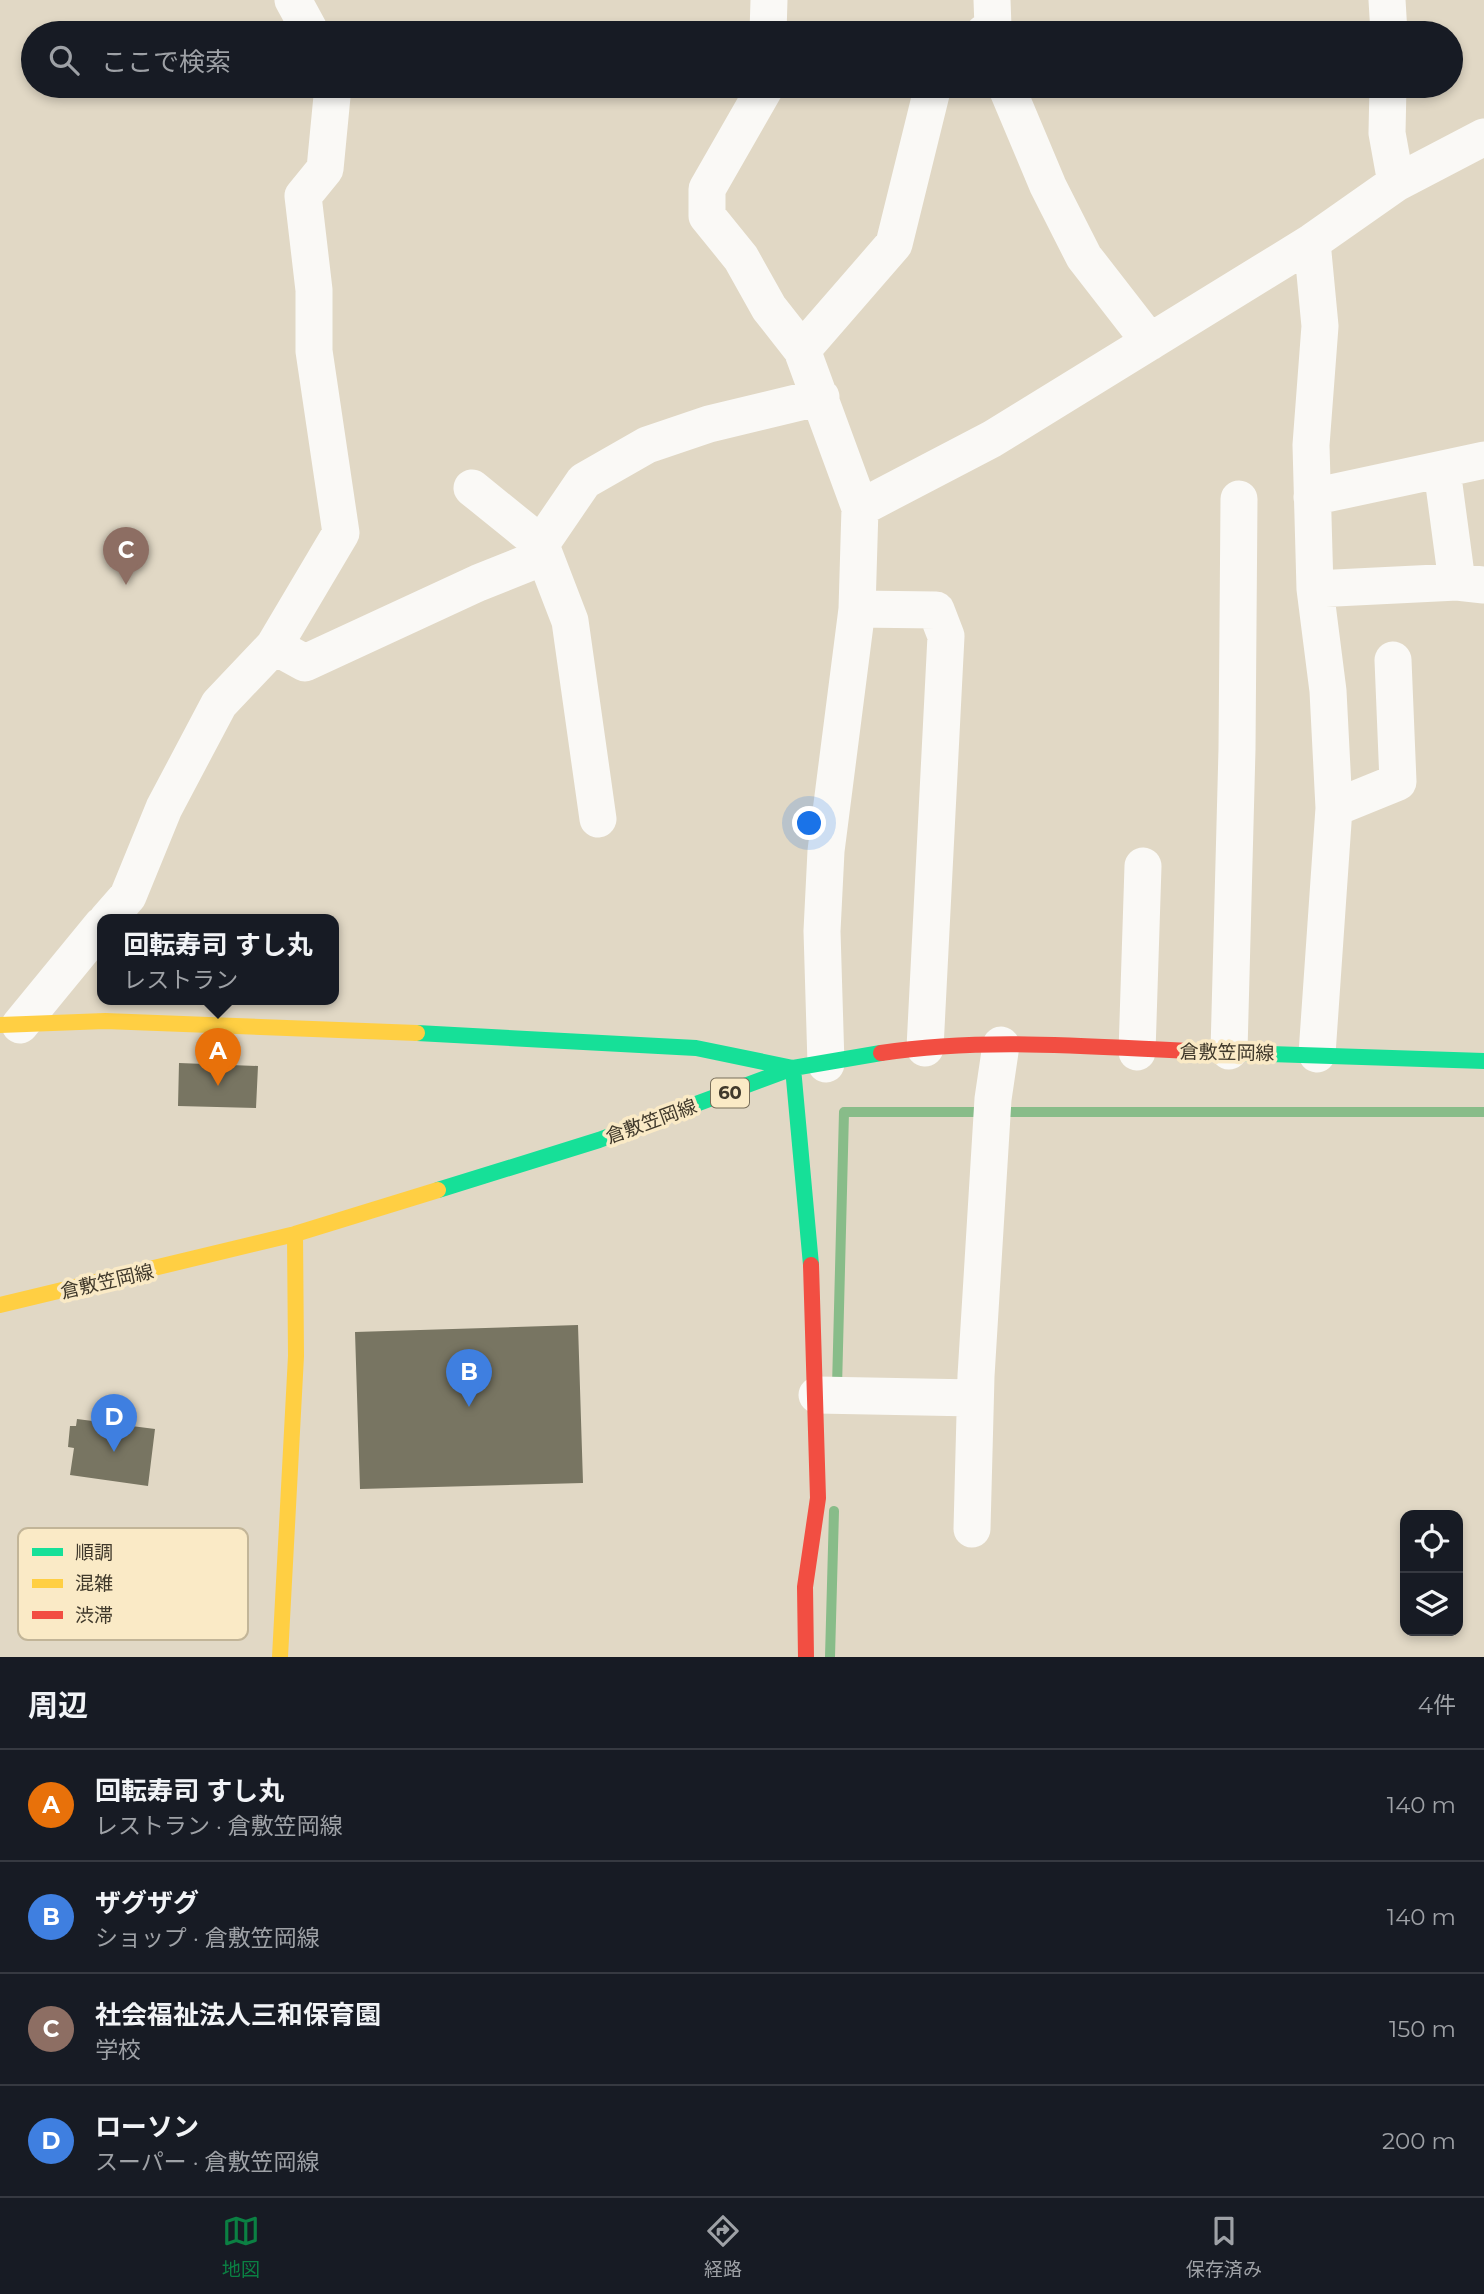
<!DOCTYPE html>
<html lang="ja">
<meta charset="utf-8">
<style>
body{margin:0;font-family:Montserrat,"Noto Sans JP",sans-serif;background:#20242c;color:#f1f3f6}
.controls{position:absolute;right:21px;bottom:21px;display:grid;overflow:hidden;border-radius:14px;box-shadow:0 4px 10px #0003}
.controls button{width:63px;height:63px;display:grid;place-items:center;padding:0;border:0;border-bottom:2px solid #363941;background:#171b24;color:#f1f3f6;font:35px sans-serif}
.you{position:absolute;left:810px;top:824px;width:24px;height:24px;margin:-18px;border:5px solid #fff;border-radius:50%;background:#1a73e8;box-shadow:0 0 0 10px #1a73e833}
.badge{display:grid;place-items:center;width:46px;height:46px;border-radius:50%;background:#0b8043;color:#fff;font-size:23px;font-weight:700}
.pin{position:absolute;translate:-50% -58px;filter:drop-shadow(0 2px 4px #0008)}
.pin::after{content:'';position:absolute;top:37px;width:24px;height:21px;background:inherit;clip-path:polygon(0 0,100% 0,50% 100%)}
.popup{position:absolute;left:97px;top:914px;width:242px;height:91px;box-sizing:border-box;display:grid;place-content:center;border-radius:14px;background:#171b24;filter:drop-shadow(0 2px 5px #0005);font-size:23px;white-space:nowrap;color:#9ea1a6}
.popup b{font-size:26px;color:#f1f3f6}
.popup::after{content:'';position:absolute;left:50%;top:100%;margin-left:-14px;border:14px solid transparent;border-top-color:#171b24}
.list{margin:0;padding:0;list-style:none}
h2{display:flex;justify-content:space-between;align-items:center;height:91px;margin:0;padding:0 28px;font-size:30px}
h2 small{font-size:23px;font-weight:400;color:#9ea1a6}
.list li{display:grid;grid-template-columns:46px 1fr auto;gap:21px;align-items:center;box-sizing:border-box;height:112px;padding:0 28px;border-top:2px solid #363941}
.list b{display:block;font-size:26px;white-space:nowrap}
.list p{margin:0;font-size:23px;white-space:nowrap;color:#9ea1a6}
.list em{font-size:23px;font-style:normal;color:#9ea1a6}
.icon{flex:none;width:38px;height:38px;fill:none;stroke:currentColor;stroke-width:2;stroke-linecap:round;stroke-linejoin:round}
.map{position:relative;flex:none;width:1484px;height:1657px;overflow:hidden}
.search{position:absolute;background:#171b24;box-shadow:0 4px 10px #0003;left:21px;right:21px;top:21px;height:77px;display:flex;align-items:center;gap:18px;box-sizing:border-box;padding:0 24px;border-radius:38px;color:#9ea1a6;font-size:26px}
.sheet{height:539px;background:#171b24}
nav{display:flex;justify-content:space-around;align-items:center;box-sizing:border-box;height:98px;border-top:2px solid #363941;background:#171b24;font-size:19px;color:#9ea1a6}
nav a{display:grid;justify-items:center;gap:4px}
nav .on{color:#0b8043}
.map>svg:first-child{display:block}
</style>
<div class="map">
<svg width="1484" height="1657" viewBox="0 0 1484 1657">
<rect width="100%" height="100%" fill="#e1d8c5"/>
<g fill="none" stroke-linecap="round" stroke-linejoin="round">
<path stroke="#88bc89" stroke-width="10" d="M1000 1112H1484
M837 1387 844 1112H985
M830 1657 834 1511"/>
</g>
<path fill="#787562" d="M179 1063 258 1066 256 1108 178 1106Z
M578 1325 583 1483 360 1489 355 1332Z
M77 1419 155 1429 148 1486 70 1475 74 1448 68 1447 70 1426H76Z"/>
<g fill="none" stroke-linecap="round" stroke-linejoin="round">
<path stroke="#faf9f6" stroke-width="37" d="M293 0 311 33
M1387 0 1389 33
M768 33 769 0
M984 33 993 27 992 0
M766 86 707 189V216L741 258 769 308 802 350 860 508
M1006 86 1048 186 1084 257 1150 342
M1388 86 1387 133 1396 183
M1312 242 1320 326 1311 445 1315 589 1328 691 1334 808 1317 1054
M802 350 894 244 933 86
M1442 470 1457 582
M472 488 540 543 570 621 598 819
M1312 497 1484 460
M1315 589 1457 582 1484 585
M857 609 936 610 946 636 925 1048
M274 646 305 663 478 583 528 563 584 481 647 445 709 424 821 397
M1334 808 1398 782 1393 660
M107 920 128 896 164 808 219 704 274 646 341 533 314 351V290L303 196 325 169 333 86
M20 1025 102 925
M1229 1051 1237 749 1239 499
M1137 1052 1143 866
M826 1064 822 931 826 851 857 609 860 508 992 439 1312 242 1396 183 1484 137
M817 1395 975 1398
M972 1529 976 1376 993 1099 1001 1045"/>
<path stroke="#16e098" stroke-width="16" d="M417 1033 696 1048 793 1068 811 1265
M1213 1052 1484 1061
M438 1190 599 1140 793 1068 881 1053"/>
<path stroke="#ffcf43" stroke-width="16" d="M0 1025 105 1021 417 1033
M0 1305 295 1234 438 1190
M280 1657 296 1356 295 1234"/>
<path stroke="#f24e42" stroke-width="16" d="M881 1053C990 1036 1104 1048 1213 1052
M806 1657 805 1587 818 1498 811 1265"/>
</g>
<g text-anchor="middle" stroke-width="7" stroke-linejoin="round" paint-order="stroke">
<rect fill="#faeac6" stroke="#786e5a" stroke-width="2" x="711" y="1078.5" width="38" height="29" rx="5"/>
<g font-size="18" font-weight="bold" fill="#40392b">
<text x="730" y="1099">60</text>
</g>
<g font-size="19" fill="#40392b" stroke="#faeac6">
<text transform="translate(1227 1052) rotate(1)" y="7">倉敷笠岡線</text>
<text transform="translate(651 1121) rotate(-20)" y="7">倉敷笠岡線</text>
<text transform="translate(107 1281) rotate(-13)" y="7">倉敷笠岡線</text>
</g>
</g>
<rect x="18" y="1528" width="230" height="112" rx="10" fill="#faeac6" stroke="#c2b598" stroke-width="2"/>
<rect x="32" y="1548" width="31" height="8" fill="#16e098"/>
<rect x="32" y="1579" width="31" height="9" fill="#ffcf43"/>
<rect x="32" y="1611" width="31" height="8" fill="#f24e42"/>
<g font-size="19" fill="#40392b">
<text x="75" y="1559">順調</text>
<text x="75" y="1590">混雑</text>
<text x="75" y="1622">渋滞</text>
</g>
</svg>
<div class="controls">
<button><svg class="icon" aria-label="locate" viewBox="0 0 24 24"><circle cx="12" cy="12" r="6"/><path d="M12 2v4M12 18v4M2 12h4M18 12h4"/></svg></button>
<button><svg class="icon" aria-label="layers" viewBox="0 0 24 24"><path d="M12 4l9 5-9 5-9-5zM3 14l9 5 9-5"/></svg></button>
</div>
<div class="you"></div>
<div class="pin badge" style="left:218px;top:1086px;background:#e8710a">A</div>
<div class="popup"><b>回転寿司 すし丸</b>レストラン</div>
<div class="pin badge" style="left:469px;top:1407px;background:#3f7fe0">B</div>
<div class="pin badge" style="left:126px;top:585px;background:#8d6e63">C</div>
<div class="pin badge" style="left:114px;top:1452px;background:#3f7fe0">D</div>
<div class="search"><svg class="icon" aria-label="search" viewBox="0 0 24 24"><circle cx="10" cy="10" r="6"/><path d="M15 15l6 6"/></svg>ここで検索</div>
</div>
<section class="sheet">
<h2>周辺<small>4件</small></h2>
<ul class="list">
<li><span class="badge" style="background:#e8710a">A</span><div><b>回転寿司 すし丸</b><p>レストラン · 倉敷笠岡線</p></div><em>140 m</em></li>
<li><span class="badge" style="background:#3f7fe0">B</span><div><b>ザグザグ</b><p>ショップ · 倉敷笠岡線</p></div><em>140 m</em></li>
<li><span class="badge" style="background:#8d6e63">C</span><div><b>社会福祉法人三和保育園</b><p>学校</p></div><em>150 m</em></li>
<li><span class="badge" style="background:#3f7fe0">D</span><div><b>ローソン</b><p>スーパー · 倉敷笠岡線</p></div><em>200 m</em></li>
</ul>
</section>
<nav>
<a class="on"><svg class="icon" aria-label="map" viewBox="0 0 24 24"><path d="M3 6l6-2 6 2 6-2v14l-6 2-6-2-6 2zM9 4v14M15 6v14"/></svg>地図</a>
<a><svg class="icon" aria-label="directions" viewBox="0 0 24 24"><path d="M12 3l9 9-9 9-9-9zM9 14v-3h6M13 9l2 2-2 2"/></svg>経路</a>
<a><svg class="icon" aria-label="saved" viewBox="0 0 24 24"><path d="M7 4h10v16l-5-4-5 4z"/></svg>保存済み</a>
</nav>
